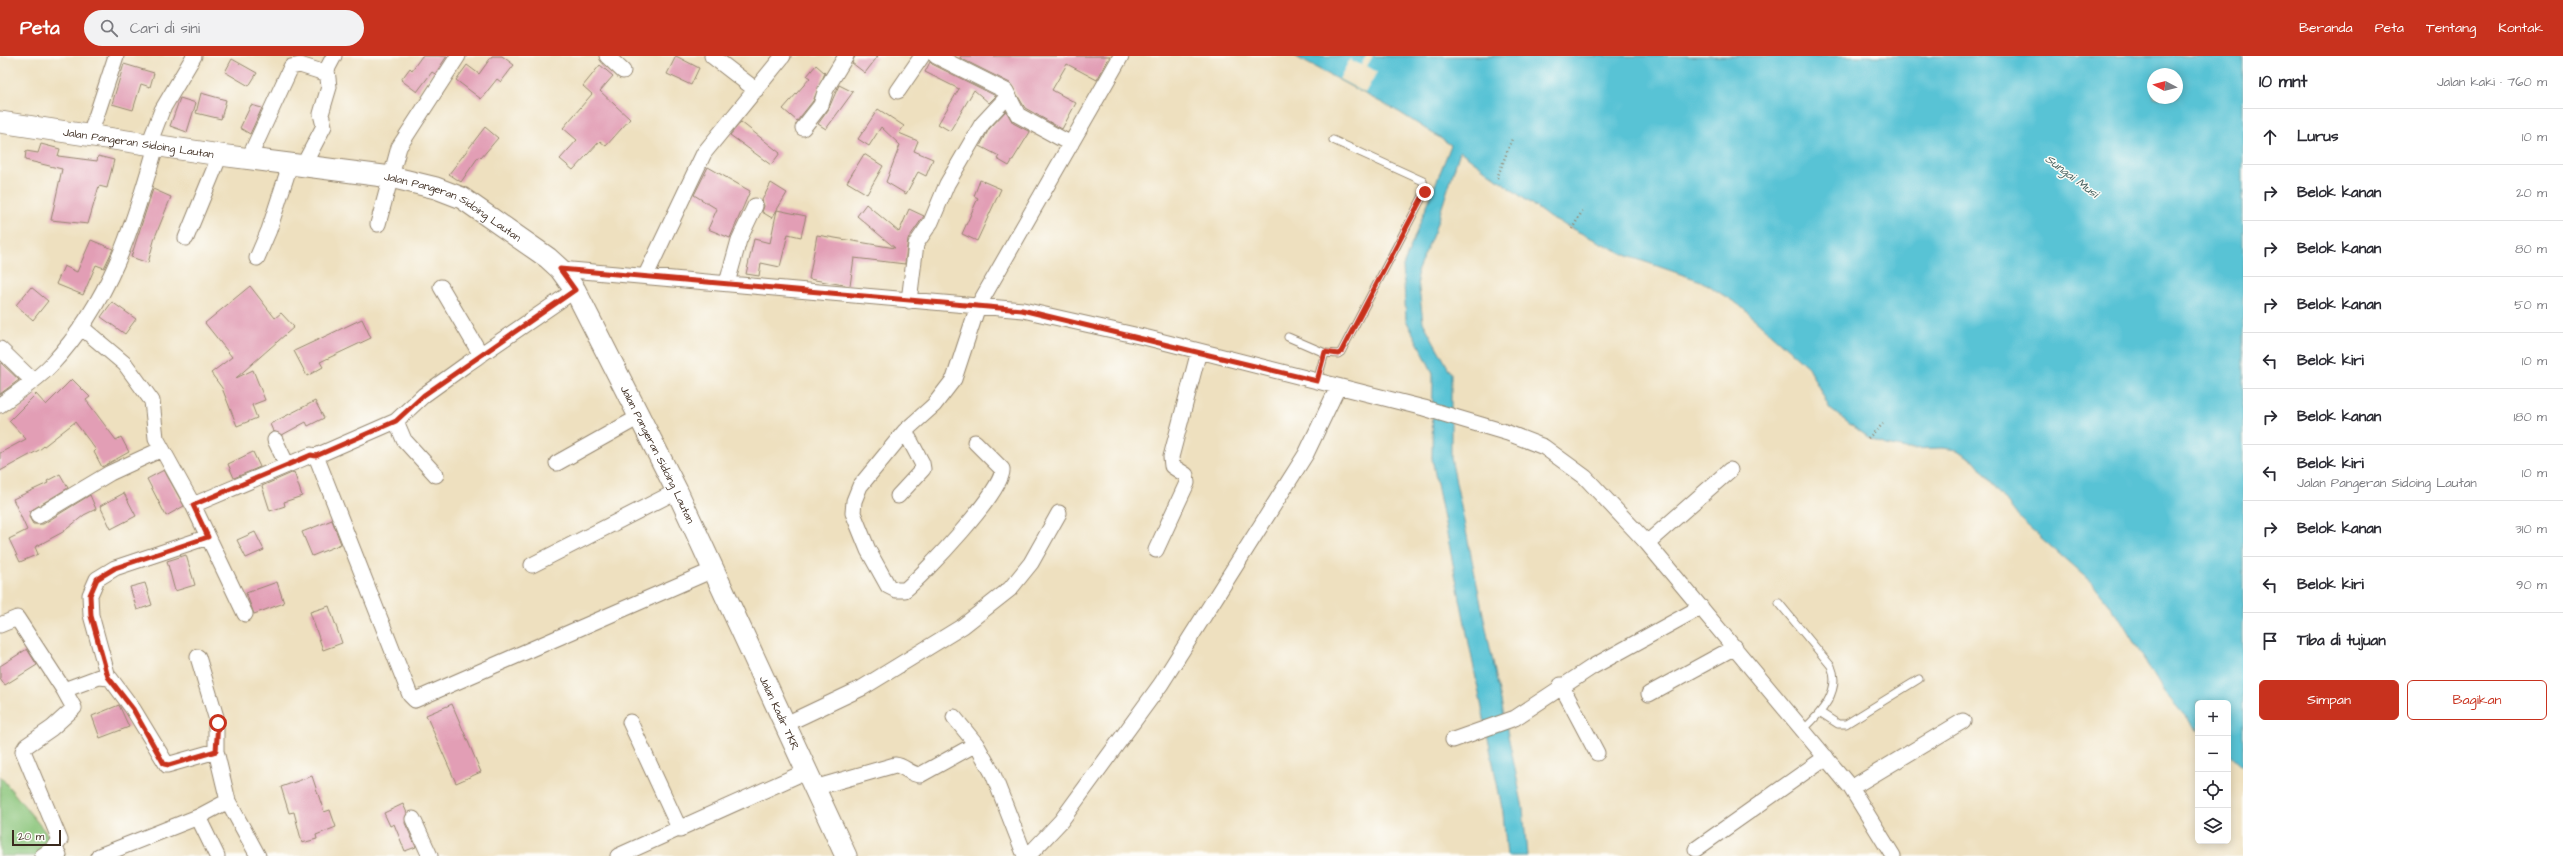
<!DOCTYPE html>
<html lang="id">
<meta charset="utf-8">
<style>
body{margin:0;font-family:"Architects Daughter",sans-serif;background:#f2f2f3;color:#2b2b33}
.controls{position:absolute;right:12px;bottom:12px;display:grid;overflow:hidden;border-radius:6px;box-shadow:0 2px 10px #0003}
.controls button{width:36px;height:36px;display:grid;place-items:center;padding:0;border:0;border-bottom:1px solid #e1e1e2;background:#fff;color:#2b2b33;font:20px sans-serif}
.compass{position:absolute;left:2147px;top:12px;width:36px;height:36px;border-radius:50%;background:#fff;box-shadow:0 2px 10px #0003;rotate:277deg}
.scale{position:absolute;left:12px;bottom:10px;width:49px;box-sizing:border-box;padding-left:4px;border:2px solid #3b2a1e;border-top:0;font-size:11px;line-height:14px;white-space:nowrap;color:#3b2a1e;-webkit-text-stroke:3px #fdfcf7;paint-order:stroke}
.stop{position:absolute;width:12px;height:12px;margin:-9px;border:3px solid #c8321e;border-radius:50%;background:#fff}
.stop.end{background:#c8321e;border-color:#fff;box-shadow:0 1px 4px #0008}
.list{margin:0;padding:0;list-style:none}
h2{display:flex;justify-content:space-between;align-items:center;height:52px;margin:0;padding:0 16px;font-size:17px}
h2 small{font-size:13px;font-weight:400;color:#7c7c81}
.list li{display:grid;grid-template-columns:26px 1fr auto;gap:12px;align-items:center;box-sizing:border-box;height:56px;padding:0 16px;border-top:1px solid #e1e1e2}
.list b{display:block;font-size:15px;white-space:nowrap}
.list p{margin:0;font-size:13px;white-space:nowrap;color:#7c7c81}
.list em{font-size:13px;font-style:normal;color:#7c7c81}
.actions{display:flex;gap:8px;padding:12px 16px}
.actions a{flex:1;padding:9px 0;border:1px solid #c8321e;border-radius:6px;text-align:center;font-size:14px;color:#c8321e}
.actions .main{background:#c8321e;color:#fff}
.icon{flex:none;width:22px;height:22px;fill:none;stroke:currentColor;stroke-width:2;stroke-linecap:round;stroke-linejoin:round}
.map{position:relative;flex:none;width:2243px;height:800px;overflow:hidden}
header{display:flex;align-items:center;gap:24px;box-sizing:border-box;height:56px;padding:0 20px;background:#c8321e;color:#fff}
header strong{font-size:19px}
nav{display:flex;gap:22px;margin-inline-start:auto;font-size:14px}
.search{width:280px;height:36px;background:#f2f2f3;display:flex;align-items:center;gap:10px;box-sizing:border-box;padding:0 14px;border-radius:22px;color:#7c7c81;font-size:15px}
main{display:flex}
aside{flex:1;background:#fff}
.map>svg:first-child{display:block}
</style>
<header>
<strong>Peta</strong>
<div class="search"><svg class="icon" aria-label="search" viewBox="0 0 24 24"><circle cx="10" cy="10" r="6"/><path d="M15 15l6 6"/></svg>Cari di sini</div>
<nav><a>Beranda</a><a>Peta</a><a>Tentang</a><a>Kontak</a></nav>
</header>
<main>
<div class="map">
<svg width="2243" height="800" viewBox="0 0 2243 800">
<rect width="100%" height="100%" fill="#fdfcf7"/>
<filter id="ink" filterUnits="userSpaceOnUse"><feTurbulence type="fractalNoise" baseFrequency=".025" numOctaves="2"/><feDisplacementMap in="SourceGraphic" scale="8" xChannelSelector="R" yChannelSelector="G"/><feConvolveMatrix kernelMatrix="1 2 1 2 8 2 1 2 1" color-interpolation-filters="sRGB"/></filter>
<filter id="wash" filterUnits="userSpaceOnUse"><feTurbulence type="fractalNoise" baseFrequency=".012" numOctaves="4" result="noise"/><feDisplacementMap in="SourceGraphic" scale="16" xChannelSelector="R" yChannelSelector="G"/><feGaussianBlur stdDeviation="0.9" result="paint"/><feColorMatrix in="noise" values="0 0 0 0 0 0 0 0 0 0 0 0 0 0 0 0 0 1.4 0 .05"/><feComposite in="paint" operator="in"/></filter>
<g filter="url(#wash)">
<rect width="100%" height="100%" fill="#eee0bf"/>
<path fill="#8ac57a" stroke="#62784c" d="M0 720 65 800H0Z"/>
<path fill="#59c3d5" stroke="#4a767a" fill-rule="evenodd" d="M1294 0H2243V710L2228 696V647H2198V675L2164 636 2118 560 2092 527 2020 463 1975 405 1957 394 1942 392 1906 393 1885 389 1868 382 1830 353 1808 311 1739 249 1701 225 1628 200 1550 162 1460 95 1434 176 1417 216 1423 266 1451 317V402L1523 752 1527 800H1507L1503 757 1432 403 1433 317 1406 264 1403 210 1451 89 1399 56ZM2153 18H2177V42H2153Z"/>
<path fill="#eee0bf" d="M1366 0H1373L1367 10 1377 16 1365 37 1339 23 1350 3 1361 9Z"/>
<g id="blocks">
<path fill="#e29eb5" d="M422 0H447L435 18 432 16 417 36 401 24 410 12 412 14Z
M492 0H502L514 9 501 26 497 23 481 43 456 24 467 9 479 18Z
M676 0 699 12 691 29 667 18Z
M855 0H878L865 17 852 7Z
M961 0H1110L1097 24 1067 8 1052 34 1076 47 1062 73 1025 52 1010 27 960 2Z
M232 3 257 17 249 30 225 16Z
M930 6 932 8 996 40 989 47 974 34 950 75 938 68 959 33 925 16Z
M124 8 154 17 150 31 141 28 133 54 112 48Z
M600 9 613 20 600 35 630 63 606 90 600 85 573 114 560 103 577 84 563 72 592 38 583 30Z
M816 9 825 17 813 45 797 65 783 53 810 22 807 20Z
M839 29 853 36 826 73 818 68 828 54Z
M201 37 226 44 221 63 196 57Z
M180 42 196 47 187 76 170 70Z
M251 49 262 52 250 78 240 72Z
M878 53 904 70 899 77 918 85 914 95 933 103 926 120 918 116 906 138 886 126 900 89 881 71 869 90 858 83Z
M1006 55 1013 67 1030 76 1009 110 997 103 999 100 980 90 989 73Z
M741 66 780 97 771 109 730 79Z
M485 71 498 82 481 102 479 100 461 126 449 118Z
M41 88 60 93 58 100 97 105 98 100 114 104 107 132 99 130 88 168 51 164 62 113 25 104 26 95 38 97Z
M864 98 883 110 867 138 847 126Z
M708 111 750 135 730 182 708 173 717 153 694 139Z
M980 124 1001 133 977 185 962 178 978 142 974 140Z
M771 127 787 137 772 162 762 156 764 150 762 144Z
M153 133 171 141 155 181 148 207 131 201Z
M866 148 899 176 909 153 924 160 908 183 905 208 854 202 850 230 809 223 817 179 895 192 857 160Z
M777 154 806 160 801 181 788 178 780 211 761 207 759 220 746 218 754 183 770 187Z
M91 184 113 193 104 212 96 209 83 239 56 228 64 210 77 216Z
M250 230 275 262 281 257 294 271 236 322 253 314 265 344 252 349 257 362 237 370 222 332 211 317 232 301 205 267Z
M31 231 48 245 33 264 16 249Z
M112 246 136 263 125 278 101 261Z
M362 263 371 282 320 306 323 311 307 320 294 295Z
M0 306 19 324 0 338Z
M72 323 90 341 86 344 116 384 121 381 129 396 102 411 94 396 96 394 75 366 39 394 0 415V397L26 383 9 365 36 338 46 349Z
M315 345 324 362 308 370 306 366 282 379 273 375 270 368Z
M253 396 260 411 234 422 228 408Z
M164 414 184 450 166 460 147 423Z
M294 416 302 440 284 446 285 450 270 455 262 430Z
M60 418 68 432 30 455 29 461 33 468H43L90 439 96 453 84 459 63 476 35 491 38 498 20 506 9 483 27 474 13 443 48 427 47 425Z
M124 437 136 460 111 473 100 450Z
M332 464 341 488 312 500 302 476Z
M255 476 264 494 246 502 237 484Z
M186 499 195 529 175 535 167 505Z
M277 526 284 547 254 558 246 537Z
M145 527 152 549 137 554 130 531Z
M329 550 342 587 323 594 310 556Z
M27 593 37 609 5 629 0 622V610Z
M452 648 481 716 456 727 426 659Z
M119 649 129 671 100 682 92 660Z
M312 720 324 756 330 754 336 771 316 779 317 783 302 787 294 756 289 757 281 731Z
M403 748 407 757 405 767 416 791 405 795 394 768 390 770 384 757Z"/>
</g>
</g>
<g filter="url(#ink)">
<use href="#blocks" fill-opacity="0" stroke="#94856e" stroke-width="1"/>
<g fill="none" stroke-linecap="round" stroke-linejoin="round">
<g stroke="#94856e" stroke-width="9">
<path id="lane" d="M1288 281 1325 297 1317 325
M1325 297 1338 298 1341 296 1425 136 1423 125 1333 84
M1779 547 1831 610C1842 635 1820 658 1803 674
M1821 657 1838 668H1846L1919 623"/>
</g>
<g stroke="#94856e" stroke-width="17">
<path id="street" d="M607 0 623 15
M712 0 756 34
M936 0 1006 35 1018 59 1071 88
M898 35 922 0
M803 72 821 49 826 33 846 0
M90 79 116 0
M149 88 162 54 194 0
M249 102 291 11 300 9 325 17 334 0
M303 110 324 70 321 58 329 31 327 14
M378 168 399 91 458 0
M186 182 220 99
M257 202 269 174 290 109
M560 213 1023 254 1148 282 1424 352 1508 377 1544 391 1585 421 1647 487 1851 732 1893 800
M646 219 704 97 783 0
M727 227 739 184 755 150
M441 231 481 299
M909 245 916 188 931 166 947 128 982 68 1008 40
M81 271 125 308 152 345 156 382 193 449 245 558
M0 293 33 325
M0 349C17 336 36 325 51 309 110 246 133 171 156 90
M396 365 404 384 436 419
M275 384 287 409
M975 386 1002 413C1006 433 922 520 905 534H896L888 530 868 494 853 457 854 445 860 430 905 375 934 349 954 323 978 250 1121 0
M316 400 396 365 424 339 467 308 575 234
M557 407 639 361
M898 440 923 413 922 407 905 375
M193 449 311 399 316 400 410 639 415 644 713 514
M38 460 110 417 162 393
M1647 487 1730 414
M1156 494 1187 427 1186 419 1172 410 1171 401 1199 295
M532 509 677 435
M0 569 17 562 64 634 99 621 110 622 133 653 167 709 216 695
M198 601 216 661V695L228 745 258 800
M108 621 91 559 90 539 97 523 115 512 208 481
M1561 629 1597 697
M1649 638 1735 591
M954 661 976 688 993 718 1025 800
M630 666 680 774
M786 668 862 632 963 570 1010 533 1031 507 1059 457
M1453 684 1515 662 1592 611 1701 551
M814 732 895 709C905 710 909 718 920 719L976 688
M1851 732 1963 665
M198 761 217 800
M413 763 430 800
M54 792 60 784 23 695 26 690 52 672 74 652 64 634
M1696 793 1826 701
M42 800 54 792 59 799
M99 800 198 761 228 745
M618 800 807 715
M1028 800 1061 765 1161 628 1306 398 1338 331"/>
</g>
<g stroke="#94856e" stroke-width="23">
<g id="secondary">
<path id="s1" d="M0 66 220 99 391 121 436 132 462 142 548 202 560 213 575 234 677 435 846 800"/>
</g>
</g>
<path stroke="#94856e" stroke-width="2.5" stroke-dasharray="1 3" stroke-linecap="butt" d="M1497 122 1512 83
M1572 173 1584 152
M1868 382 1883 368"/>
<use href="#lane" stroke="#fff" stroke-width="7"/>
<use href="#street" stroke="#fff" stroke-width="15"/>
<use href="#secondary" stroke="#fff" stroke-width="21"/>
</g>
</g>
<g fill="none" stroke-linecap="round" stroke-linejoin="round" filter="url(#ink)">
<path stroke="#c8321e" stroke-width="5" d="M218 667 216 695 169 709 164 708 133 653 108 621 91 560 90 539 97 523 115 512 208 481 193 449 311 399 316 400 396 365 424 339 575 234 560 213 1022 254 1317 325 1325 296 1338 298 1341 296 1425 136"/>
</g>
<g text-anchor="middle" stroke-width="3" stroke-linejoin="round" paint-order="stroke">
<g font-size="11" fill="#3b2a1e" stroke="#fdfcf7">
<text dy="4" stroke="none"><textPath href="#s1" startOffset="140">Jalan Pangeran Sidoing Lautan</textPath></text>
<text dy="4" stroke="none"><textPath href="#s1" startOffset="464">Jalan Pangeran Sidoing Lautan</textPath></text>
<text dy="4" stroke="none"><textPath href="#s1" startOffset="800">Jalan Pangeran Sidoing Lautan</textPath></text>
<text dy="4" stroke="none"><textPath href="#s1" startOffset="1086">Jalan Kadir TKR</textPath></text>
</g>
<g font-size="12" font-style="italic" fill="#46605e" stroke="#fdfcf7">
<text transform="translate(2072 120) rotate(37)" y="4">Sungai Musi</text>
</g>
</g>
</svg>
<div class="controls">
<button>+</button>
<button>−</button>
<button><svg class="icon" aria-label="locate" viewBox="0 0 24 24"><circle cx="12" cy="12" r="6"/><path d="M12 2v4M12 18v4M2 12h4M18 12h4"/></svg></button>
<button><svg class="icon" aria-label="layers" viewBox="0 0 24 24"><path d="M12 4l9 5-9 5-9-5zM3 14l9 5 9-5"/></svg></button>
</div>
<svg class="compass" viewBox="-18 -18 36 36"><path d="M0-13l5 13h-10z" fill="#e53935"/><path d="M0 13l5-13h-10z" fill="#7c7c81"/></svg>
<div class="scale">20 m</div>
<div class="stop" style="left:218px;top:667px"></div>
<div class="stop end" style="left:1425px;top:136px"></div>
</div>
<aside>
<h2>10 mnt<small>Jalan kaki · 760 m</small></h2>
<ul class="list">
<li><svg class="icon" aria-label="ahead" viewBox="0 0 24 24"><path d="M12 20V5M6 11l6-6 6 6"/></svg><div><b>Lurus</b></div><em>10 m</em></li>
<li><svg class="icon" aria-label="right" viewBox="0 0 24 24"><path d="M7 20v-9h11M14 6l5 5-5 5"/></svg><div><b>Belok kanan</b></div><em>20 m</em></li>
<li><svg class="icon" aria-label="right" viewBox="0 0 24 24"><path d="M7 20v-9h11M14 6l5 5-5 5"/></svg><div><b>Belok kanan</b></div><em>80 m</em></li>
<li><svg class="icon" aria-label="right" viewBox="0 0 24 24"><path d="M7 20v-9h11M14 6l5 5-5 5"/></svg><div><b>Belok kanan</b></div><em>50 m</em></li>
<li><svg class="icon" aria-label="left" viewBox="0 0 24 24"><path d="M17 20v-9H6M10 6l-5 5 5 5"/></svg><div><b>Belok kiri</b></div><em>10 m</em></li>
<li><svg class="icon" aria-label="right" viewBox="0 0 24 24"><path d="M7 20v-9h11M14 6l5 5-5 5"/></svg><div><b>Belok kanan</b></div><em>180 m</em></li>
<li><svg class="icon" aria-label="left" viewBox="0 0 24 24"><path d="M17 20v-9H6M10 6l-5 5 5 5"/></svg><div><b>Belok kiri</b><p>Jalan Pangeran Sidoing Lautan</p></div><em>10 m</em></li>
<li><svg class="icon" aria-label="right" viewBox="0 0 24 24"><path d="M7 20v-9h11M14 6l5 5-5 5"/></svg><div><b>Belok kanan</b></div><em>310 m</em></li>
<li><svg class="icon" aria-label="left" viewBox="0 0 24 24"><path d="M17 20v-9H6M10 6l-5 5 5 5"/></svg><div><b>Belok kiri</b></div><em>90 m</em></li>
<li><svg class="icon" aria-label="arrive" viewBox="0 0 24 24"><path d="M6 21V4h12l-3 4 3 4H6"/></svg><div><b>Tiba di tujuan</b></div></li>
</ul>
<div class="actions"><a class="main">Simpan</a><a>Bagikan</a></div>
</aside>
</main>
